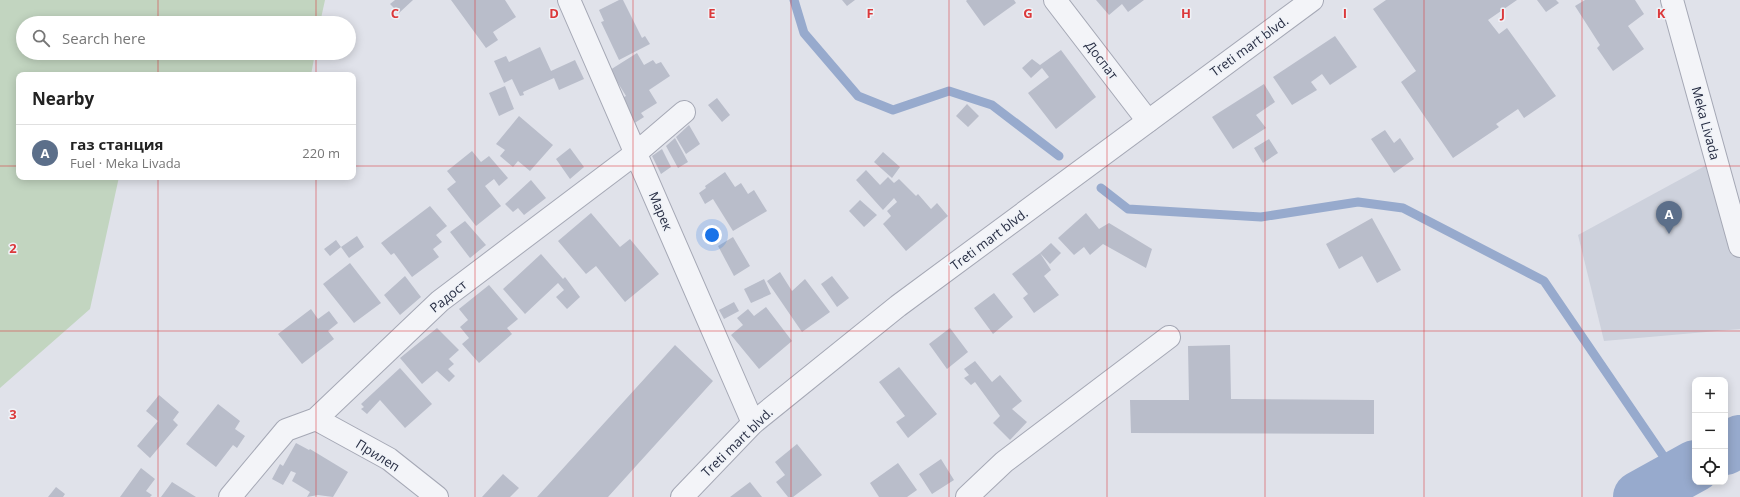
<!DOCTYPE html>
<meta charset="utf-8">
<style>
body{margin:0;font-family:"Open Sans",sans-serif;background:#f2f2f2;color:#222}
.controls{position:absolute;right:12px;bottom:12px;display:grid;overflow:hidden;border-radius:8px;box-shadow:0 2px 10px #0003}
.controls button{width:36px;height:36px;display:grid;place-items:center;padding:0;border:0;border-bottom:1px solid #e0e0e0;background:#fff;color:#222;font:20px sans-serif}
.you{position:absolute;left:712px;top:235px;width:14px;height:14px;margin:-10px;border:3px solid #fff;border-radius:50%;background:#1a73e8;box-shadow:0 0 0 6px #1a73e833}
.badge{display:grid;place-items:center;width:26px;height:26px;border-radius:50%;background:#db393b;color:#fff;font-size:13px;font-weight:700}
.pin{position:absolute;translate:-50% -33px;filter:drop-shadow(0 1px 2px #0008)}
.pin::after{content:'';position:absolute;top:21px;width:14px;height:12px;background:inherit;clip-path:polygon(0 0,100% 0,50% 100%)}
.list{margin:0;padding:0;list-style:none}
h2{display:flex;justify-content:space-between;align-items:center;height:52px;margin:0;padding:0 16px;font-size:17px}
h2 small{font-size:13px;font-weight:400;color:#767676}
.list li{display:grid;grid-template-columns:26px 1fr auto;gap:12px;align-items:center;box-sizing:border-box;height:56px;padding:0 16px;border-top:1px solid #e0e0e0}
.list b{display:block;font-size:15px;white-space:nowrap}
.list p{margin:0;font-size:13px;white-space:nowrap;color:#767676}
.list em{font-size:13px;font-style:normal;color:#767676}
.icon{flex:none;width:22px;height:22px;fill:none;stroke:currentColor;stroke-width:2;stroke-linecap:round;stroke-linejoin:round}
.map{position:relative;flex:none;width:1740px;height:497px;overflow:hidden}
.search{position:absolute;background:#fff;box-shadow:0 2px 10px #0003;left:16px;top:16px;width:340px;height:44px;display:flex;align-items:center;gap:10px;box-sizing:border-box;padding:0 14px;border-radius:22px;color:#767676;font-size:15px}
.panel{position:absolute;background:#fff;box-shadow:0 2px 10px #0003;left:16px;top:72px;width:340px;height:108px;border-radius:8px}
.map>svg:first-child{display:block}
</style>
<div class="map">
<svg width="1740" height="497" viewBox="0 0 1740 497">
<rect width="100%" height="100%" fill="#e0e2ea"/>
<path fill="#cdd1dc" d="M1716 160 1740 246V329L1604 341 1578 235Z"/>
<path fill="#c2d5c0" d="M0 0H325L320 23H23V53H315L311 75H19V177H119L90 309 0 388Z"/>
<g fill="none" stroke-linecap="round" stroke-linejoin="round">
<path stroke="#97aacd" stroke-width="9" d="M794 0 804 33 858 96 893 110 949 91 992 105 1059 156
M1101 188 1128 209 1261 217 1358 202 1403 208 1544 281 1677 476"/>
<path stroke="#97aacd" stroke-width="52" d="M1725 449 1740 441
M1639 497 1695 466"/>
</g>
<path fill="#b9bdca" d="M395 0H413L399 13 390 4Z
M451 0H505L516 17 493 32 498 40 486 48Z
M619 0H623L642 38 645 36 650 44 619 60 601 22 604 21 599 10Z
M842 0H855L847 6Z
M967 0H1014L1016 3 984 26 966 1Z
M1096 0H1144L1128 12 1122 4 1109 15Z
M1386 0H1517L1488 20 1499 34 1507 28 1556 96 1524 118 1518 109 1496 124 1499 127 1453 158 1401 82 1416 71 1373 9Z
M1537 0H1556L1559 3 1546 12Z
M1585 0H1635L1644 14 1628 26 1644 49 1613 71 1597 48 1600 45 1575 6Z
M1335 36 1357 67 1330 85 1322 74 1311 82 1317 90 1292 105 1273 77Z
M540 47 551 71 575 60 584 79 559 90 554 78 523 92 524 95 520 96 512 79 504 83 494 61 506 56 509 62Z
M1061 50 1096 97 1056 129 1028 93 1049 77 1042 68 1031 78 1022 68 1032 59 1040 65Z
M637 53 644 65 653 60 656 64 661 62 670 76 649 90 657 103 641 113 644 117 633 124 622 98 626 96 610 70Z
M1264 84 1275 102 1256 115 1266 128 1233 149 1212 117Z
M505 86 514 109 499 116 489 93Z
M717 98 730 115 722 122 708 105Z
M967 104 979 116 968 127 956 116Z
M519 116 553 145 530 171 518 161 513 167 500 156 505 150 496 144Z
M689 125 700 144 686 154 676 137Z
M1385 130 1394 143 1400 138 1414 159 1394 173 1371 139Z
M675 138 688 162 678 168 666 146Z
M1269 139 1278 153 1263 163 1254 148Z
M570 148 584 167 570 179 556 159Z
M662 149 671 167 661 174 652 156Z
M472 151 481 162 489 156 508 178 499 186 494 179 485 186 501 206 476 226 447 189 456 182 447 171Z
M883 152 900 167 892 178 874 162Z
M866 170 880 185 888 177 894 183 899 179 916 196 918 194 931 209 937 203 948 216 906 251 883 224 891 216 887 211 897 202 894 198 883 210 856 180Z
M725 172 735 187 741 183 748 194 754 190 767 211 733 231 713 199 705 204 699 193 706 188 705 186Z
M531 180 546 198 524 215 518 208 513 212 505 204Z
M860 200 877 215 864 227 849 211Z
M430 206 447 226 436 235 442 242 433 249 439 257 412 277 394 253 391 255 381 243Z
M591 213 620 247 630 239 659 274 625 302 596 266 586 274 558 241Z
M1086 213 1099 229 1109 223 1152 249 1146 268 1103 244 1090 255 1084 247 1074 255 1058 238Z
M1372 218 1401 270 1377 283 1362 256 1339 269 1326 244Z
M465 221 486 245 470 258 450 232Z
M357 236 364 247 349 258 341 247Z
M733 237 750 266 734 276 718 246Z
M336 240 341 247 330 256 324 249Z
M1051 243 1061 253 1050 264 1040 253Z
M1040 253 1051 270 1044 276 1059 295 1034 313 1023 298 1028 294 1012 274Z
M541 254 563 279 565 277 580 297 567 309 556 297 564 290 558 283 525 314 503 289Z
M350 263 381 303 354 323 323 284Z
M780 272 792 291 805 279 830 312 802 332 767 281Z
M405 276 421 297 400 315 384 295Z
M832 276 849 298 837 307 821 284Z
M764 279 771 294 751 303 744 289Z
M489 285 518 319 507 328 512 334 479 363 462 344 469 338 460 327 468 320 459 309Z
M994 293 1013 317 993 334 974 308Z
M734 302 739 311 724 319 719 310Z
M766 307 792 341 759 369 731 335 743 325 737 318 748 309 754 316Z
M311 309 318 319 329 311 338 323 328 331 334 339 302 364 278 334Z
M437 328 459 350 449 359 454 364 448 369 455 376 449 382 437 371 422 384 400 358Z
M950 328 968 352 947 369 929 344Z
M675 345 713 381 608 497H537Z
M1230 345 1231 399 1374 400V434L1131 433 1130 400H1189L1188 346Z
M975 361 992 382 1000 375 1022 401 1012 409 1027 422 1010 440 993 423 1000 416 975 382 971 385 964 378 969 375 964 369Z
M899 367 937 414 908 438 896 422 905 416 879 382Z
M400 368 432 404 405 428 380 400 367 414 361 409 364 407 361 404Z
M159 395 179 412 173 420 178 425 150 458 137 446 158 421 146 411Z
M218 404 240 421 235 429 245 436 237 448 233 445 216 467 186 444Z
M296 443 309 450 310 449 348 472 333 497 318 495 307 497 310 492 292 481 296 473 291 471 283 485 272 479 280 464 283 466Z
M797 444 822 475 793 497H788L776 482 785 475 775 462Z
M941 459 954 480 932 494 919 474Z
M898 463 917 490 907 497H879L870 483Z
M141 468 155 479 146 491 152 495 150 497H120Z
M503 474 519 488 510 497H482Z
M172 482 196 497H161Z
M750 482 762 497H730Z
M56 487 65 494 63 497H48Z"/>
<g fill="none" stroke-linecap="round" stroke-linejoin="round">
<g stroke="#a5a8b5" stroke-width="24">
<path id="minor" d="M569 0 753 423
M1055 0 1148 121
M1672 0 1740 246
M316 419 389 459 437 497
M230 497 286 430 316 419 440 301 636 153 684 112
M967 497 1004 462 1169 337"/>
</g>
<g stroke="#a5a8b5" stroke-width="24">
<path id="tertiary" d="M682 497 753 423 898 306 1312 0"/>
</g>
<use href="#minor" stroke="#f3f4f8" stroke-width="22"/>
<use href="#tertiary" stroke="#f3f4f8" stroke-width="22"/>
</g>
<path fill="none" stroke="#db393b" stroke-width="1" stroke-opacity="0.55" d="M158 0V23M316 0V23M475 0V497M633 0V497M791 0V497M949 0V497M1107 0V497M1265 0V497M1424 0V497M1582 0V497M158 53V75M316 53V75M0 166H19M353 166H1740M158 177V497M316 177V497M0 331H1740"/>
<g text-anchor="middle" stroke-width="3" stroke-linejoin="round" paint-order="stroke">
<g font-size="13" fill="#272d43" stroke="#eff2f7">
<text transform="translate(1249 46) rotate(-36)" y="5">Treti mart blvd.</text>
<text transform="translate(1102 60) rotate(53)" y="5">Доспат</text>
<text transform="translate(1706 123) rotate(75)" y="5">Meka Livada</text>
<text transform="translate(661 211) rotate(67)" y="5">Марек</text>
<text transform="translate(989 239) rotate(-37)" y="5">Treti mart blvd.</text>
<text transform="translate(448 296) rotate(-39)" y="5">Радост</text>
<text transform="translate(737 442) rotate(-44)" y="5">Treti mart blvd.</text>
<text transform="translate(378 455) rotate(32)" y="5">Прилеп</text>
</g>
</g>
<g font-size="13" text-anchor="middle" font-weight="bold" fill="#db393b" stroke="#eff2f7" stroke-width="3" stroke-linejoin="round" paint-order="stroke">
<text x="395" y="18">C</text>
<text x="554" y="18">D</text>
<text x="712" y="18">E</text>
<text x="870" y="18">F</text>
<text x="1028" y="18">G</text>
<text x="1186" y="18">H</text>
<text x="1345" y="18">I</text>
<text x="1503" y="18">J</text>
<text x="1661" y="18">K</text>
<text x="13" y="253">2</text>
<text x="13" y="419">3</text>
</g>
</svg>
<div class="controls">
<button>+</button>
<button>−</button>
<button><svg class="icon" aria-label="locate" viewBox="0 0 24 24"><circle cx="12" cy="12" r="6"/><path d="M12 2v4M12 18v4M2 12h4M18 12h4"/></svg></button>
</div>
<div class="you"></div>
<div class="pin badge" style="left:1669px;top:234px;background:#5c6f8a">A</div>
<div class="search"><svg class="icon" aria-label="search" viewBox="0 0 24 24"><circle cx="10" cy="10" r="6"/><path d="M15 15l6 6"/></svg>Search here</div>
<section class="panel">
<h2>Nearby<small></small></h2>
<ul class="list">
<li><span class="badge" style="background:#5c6f8a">A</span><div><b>газ станция</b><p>Fuel · Meka Livada</p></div><em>220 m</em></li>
</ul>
</section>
</div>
